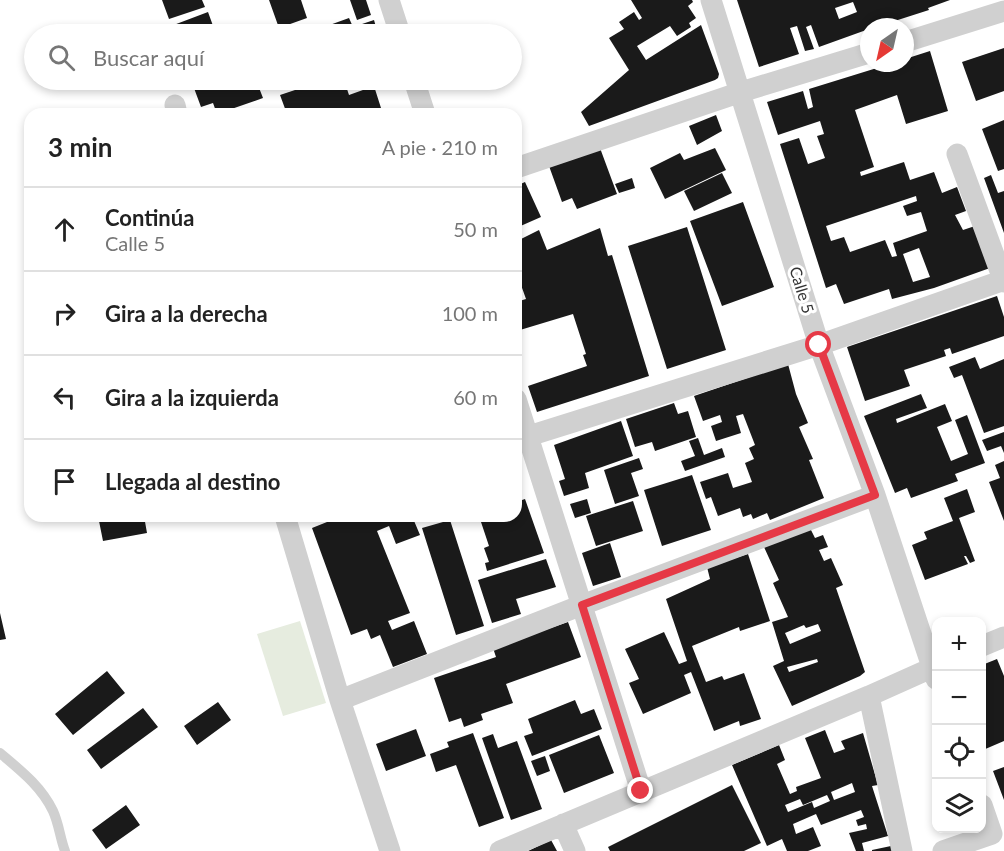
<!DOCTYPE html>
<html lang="es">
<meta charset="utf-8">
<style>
body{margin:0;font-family:Lato,sans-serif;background:#f2f2f2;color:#222}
.controls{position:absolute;right:18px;bottom:18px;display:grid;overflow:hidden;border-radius:12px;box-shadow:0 3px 9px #0003}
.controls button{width:54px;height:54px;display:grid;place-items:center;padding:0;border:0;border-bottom:2px solid #e0e0e0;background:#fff;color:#222;font:30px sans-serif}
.compass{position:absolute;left:860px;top:18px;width:54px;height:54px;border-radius:50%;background:#fff;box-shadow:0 3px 9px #0003;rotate:214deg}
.stop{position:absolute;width:18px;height:18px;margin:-14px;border:4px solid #e63946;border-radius:50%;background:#fff}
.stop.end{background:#e63946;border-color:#fff;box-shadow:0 2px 6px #0008}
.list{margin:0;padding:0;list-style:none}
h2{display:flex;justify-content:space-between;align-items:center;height:78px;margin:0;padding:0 24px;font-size:26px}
h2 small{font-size:20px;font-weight:400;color:#767676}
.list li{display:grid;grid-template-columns:39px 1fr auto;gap:18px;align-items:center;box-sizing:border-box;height:84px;padding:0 24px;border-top:2px solid #e0e0e0}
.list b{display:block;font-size:22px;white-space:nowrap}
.list p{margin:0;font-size:20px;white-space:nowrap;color:#767676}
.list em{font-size:20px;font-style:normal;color:#767676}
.icon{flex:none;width:33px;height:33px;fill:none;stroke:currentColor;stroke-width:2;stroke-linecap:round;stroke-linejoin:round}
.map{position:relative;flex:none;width:1004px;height:851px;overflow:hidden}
.search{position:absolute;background:#fff;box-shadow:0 3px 9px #0003;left:24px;top:24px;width:498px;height:66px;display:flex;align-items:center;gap:15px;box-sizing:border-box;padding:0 21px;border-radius:33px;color:#767676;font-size:22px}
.panel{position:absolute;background:#fff;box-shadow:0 3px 9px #0003;left:24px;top:108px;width:498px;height:414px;border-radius:18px}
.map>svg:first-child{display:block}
</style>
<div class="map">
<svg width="1004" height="851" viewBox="0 0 1004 851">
<rect width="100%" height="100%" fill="#fff"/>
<path fill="#e6ecdf" d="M300 621 326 703 283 716 257 634Z"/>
<path fill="#1a1a1a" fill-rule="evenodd" d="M162 0H202L205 7 169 19Z
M269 0H301L307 18 279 28Z
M350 0H366L371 15 357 20Z
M631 0H692L693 2 688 6 696 18 689 23 691 27 677 36 670 26 637 46 646 60 701 25 719 74 718 78 715 80 589 126 581 112 629 70 609 38 624 29 619 22 634 12 639 20 642 18Z
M737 0H950L928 8 929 10 876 27H869V29L819 47 811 25 806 27 814 49 805 51 797 26 790 28 799 54 759 67ZM853 2 857 12 839 19 835 8Z
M208 12 216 34H175L171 26Z
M349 18 353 27 374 20 378 34H314L313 31Z
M1004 48V91L976 101 962 62Z
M930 51 948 111 906 124 897 95 855 110 874 167 860 172 861 176 904 162 910 180 934 172 942 193 957 187 966 211 955 215 963 230 975 226 990 268 934 288 892 299 889 289 844 304 836 284 826 288 780 144 799 138 808 164 825 158 817 136 824 134 820 121 778 135 767 102 803 91 808 109 813 107 809 89 893 63H905V59ZM916 196 917 201 903 206 907 216 921 212 927 231 893 243 897 256 892 257 885 240 850 252 844 237 831 241 826 226ZM919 248 930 277 913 282 903 254Z
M191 80H256L263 98 217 114 213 103 201 107Z
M310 80H355L345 83 349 95 374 86 381 108 362 114H287L280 95 298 89 297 84Z
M716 115 722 131 697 145 689 126Z
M1004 120V169L998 171 982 129Z
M600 148 617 194 577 209 572 198 562 202 549 166Z
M715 148 726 170 665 199 650 168 680 153 684 160Z
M722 173 732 193 694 211 684 191Z
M991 175 998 193 1004 191V233L984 178Z
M632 178 635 188 619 193 615 184Z
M525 182 541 217 516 228V186Z
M743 202 774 287 722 306 690 221Z
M687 227 726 350 667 369 628 246Z
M600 228 608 256 612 255 649 376 537 412 528 386 587 366 583 355 586 354 573 314 520 330 516 319V302L526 299 521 285 516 287V231L519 240 539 230 547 250Z
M997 296 1004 317V336L952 354 950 348 944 350 946 356 904 370 910 386 865 401 847 347Z
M975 357 980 369 1004 359V426L984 433 962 375 954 378 949 367Z
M788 364 796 394 808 423 799 427 813 459 809 460 824 498 770 520 767 513 753 519 751 514 743 517 740 508 718 516 711 497 706 499 700 482 728 473 733 488 752 482 745 463 754 459 749 448 755 445 743 414 736 416 741 433 716 441 711 426 722 422 720 415 703 421 694 396Z
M921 394 927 408 896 419 897 423 945 404 952 421 937 427 951 461 968 454 955 420 967 415 985 463 955 474 958 481 911 498 907 488 895 493 864 416Z
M674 403 678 414 688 411 696 437 655 451 652 442 635 447 626 419Z
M621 421 633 456 585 473 589 488 564 496 559 481 565 479 554 445Z
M1004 432V453L1001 446 987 451 982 440Z
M698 438 704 455 722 448 725 457 685 471 681 461 695 456 689 441Z
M639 458 643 469 631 473 639 496 615 504 604 470Z
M1004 461V521L989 482 1000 478 995 465Z
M692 475 711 530 662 546 644 490Z
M967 489 975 512 959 518 975 561 970 563 966 556H964L968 564 925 580 912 545 927 539 924 532 953 521 944 498Z
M525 499 544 553 487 571 485 563 489 562 484 548 489 546 479 516H516V502Z
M587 499 591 513 575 518 570 504Z
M633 501 643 531 596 546 586 516Z
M98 516H144L147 533 103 541Z
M342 516H412L420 535 396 544 389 526 377 531 410 613 388 621 392 630 414 621 427 654 393 667 380 635 371 639 367 629 351 635 312 528Z
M450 520 484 626 456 635 422 528Z
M810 528 815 538 823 535 828 547 819 550 824 561 831 558 843 585 836 588 865 672 860 676 792 706 773 666 784 661 772 622 788 617 773 583 779 580 764 547ZM818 624 821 631 790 644 785 633 804 625 806 628ZM817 659 818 662 789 672 787 667Z
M610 543 621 577 593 586 582 553Z
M748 554 770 621 740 631 739 627 692 646 706 682 722 676 724 680 744 673 761 719 740 726 739 721 714 731 691 672 684 675 691 693 643 714 629 683 639 679 625 649 664 632 679 664 687 661 666 599 710 579 707 567Z
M546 559 556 587 516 599 521 614 492 623 478 580Z
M0 613 6 639 0 640Z
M568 622 581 657 506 684 513 703 481 714 483 720 464 727 461 718 449 722 434 678 496 657 493 648Z
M997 659 1004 676V741L983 750 982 665Z
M107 671 125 693 73 735 55 714Z
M575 700 581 714 594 709 602 729 532 756 524 736 533 733 528 719Z
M218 702 231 720 197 745 184 726Z
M143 708 158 727 101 769 87 750Z
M416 729 426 756 386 771 376 744Z
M825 730 834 753 845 749 841 741 863 733 878 785 872 786 888 836 862 843 864 851H856L849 833 867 829 866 824 858 826 856 820 864 817 861 810 821 825 816 814 793 824 796 834 813 827 821 846 808 851H787L782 839 767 846 732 765 779 745 785 760 777 764 790 794 797 791 796 787 821 778 805 738ZM852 783 855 792 834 800 831 792ZM827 795 830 801 814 808 812 802 788 812 785 805 800 799 803 805Z
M473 733 504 818 479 827 456 765 436 772 430 754 449 747 447 742Z
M493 734 498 748 517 741 542 809 511 820 482 738Z
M599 735 614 773 564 793 549 755Z
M545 756 550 771 537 776 531 761Z
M1004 767V800L993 771Z
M732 785 761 843 744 851H610L608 847Z
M126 805 140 825 106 849 92 830Z
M551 840 557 851H528Z
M891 846 893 851H872V850Z"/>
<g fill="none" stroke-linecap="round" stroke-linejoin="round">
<path stroke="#d0d0d0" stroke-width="10" d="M0 753C20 770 41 786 53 811 59 824 60 838 65 851"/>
<path stroke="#d0d0d0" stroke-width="21" d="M389 0 400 34
M711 0 819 345 875 495 936 679
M905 42 1004 11
M414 80 425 114
M175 105 177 114
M957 154 1004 282
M516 168 741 92 869 53
M516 399 641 791
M516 440 819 345 1004 280
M285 516 340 700 390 851
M982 646 1004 637
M869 696 902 851
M340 700 582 605 875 495
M563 824 575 851
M500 851 869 696 936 666
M943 851 992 834 982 805"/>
</g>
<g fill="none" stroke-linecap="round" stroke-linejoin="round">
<path stroke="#e63946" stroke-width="8" d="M641 791 582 605 875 495 819 345"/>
</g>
<g text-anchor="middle" stroke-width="6" stroke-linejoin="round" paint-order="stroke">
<g font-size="16" fill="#333" stroke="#fff">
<text transform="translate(802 290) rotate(73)" y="6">Calle 5</text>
</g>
</g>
</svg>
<div class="controls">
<button>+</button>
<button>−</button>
<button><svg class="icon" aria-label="locate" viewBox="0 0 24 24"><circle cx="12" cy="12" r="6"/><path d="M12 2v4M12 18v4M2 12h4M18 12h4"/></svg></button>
<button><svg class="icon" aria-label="layers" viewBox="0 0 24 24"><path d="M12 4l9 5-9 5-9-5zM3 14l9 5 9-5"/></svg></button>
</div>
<svg class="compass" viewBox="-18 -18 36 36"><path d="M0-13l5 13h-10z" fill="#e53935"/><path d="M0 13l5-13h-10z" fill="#767676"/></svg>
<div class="stop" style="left:819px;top:345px"></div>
<div class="stop end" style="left:641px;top:791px"></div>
<div class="search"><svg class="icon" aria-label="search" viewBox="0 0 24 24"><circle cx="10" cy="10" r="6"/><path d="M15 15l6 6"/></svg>Buscar aquí</div>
<section class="panel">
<h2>3 min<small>A pie · 210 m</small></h2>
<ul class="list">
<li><svg class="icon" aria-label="ahead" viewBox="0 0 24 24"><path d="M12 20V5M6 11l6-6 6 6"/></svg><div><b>Continúa</b><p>Calle 5</p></div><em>50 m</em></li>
<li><svg class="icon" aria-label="right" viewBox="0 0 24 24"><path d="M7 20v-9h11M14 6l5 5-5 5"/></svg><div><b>Gira a la derecha</b></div><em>100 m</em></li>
<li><svg class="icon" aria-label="left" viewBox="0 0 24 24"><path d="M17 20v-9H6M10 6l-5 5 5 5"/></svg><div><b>Gira a la izquierda</b></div><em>60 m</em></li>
<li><svg class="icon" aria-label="arrive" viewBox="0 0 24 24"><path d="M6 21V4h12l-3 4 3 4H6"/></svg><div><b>Llegada al destino</b></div></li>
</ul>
</section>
</div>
